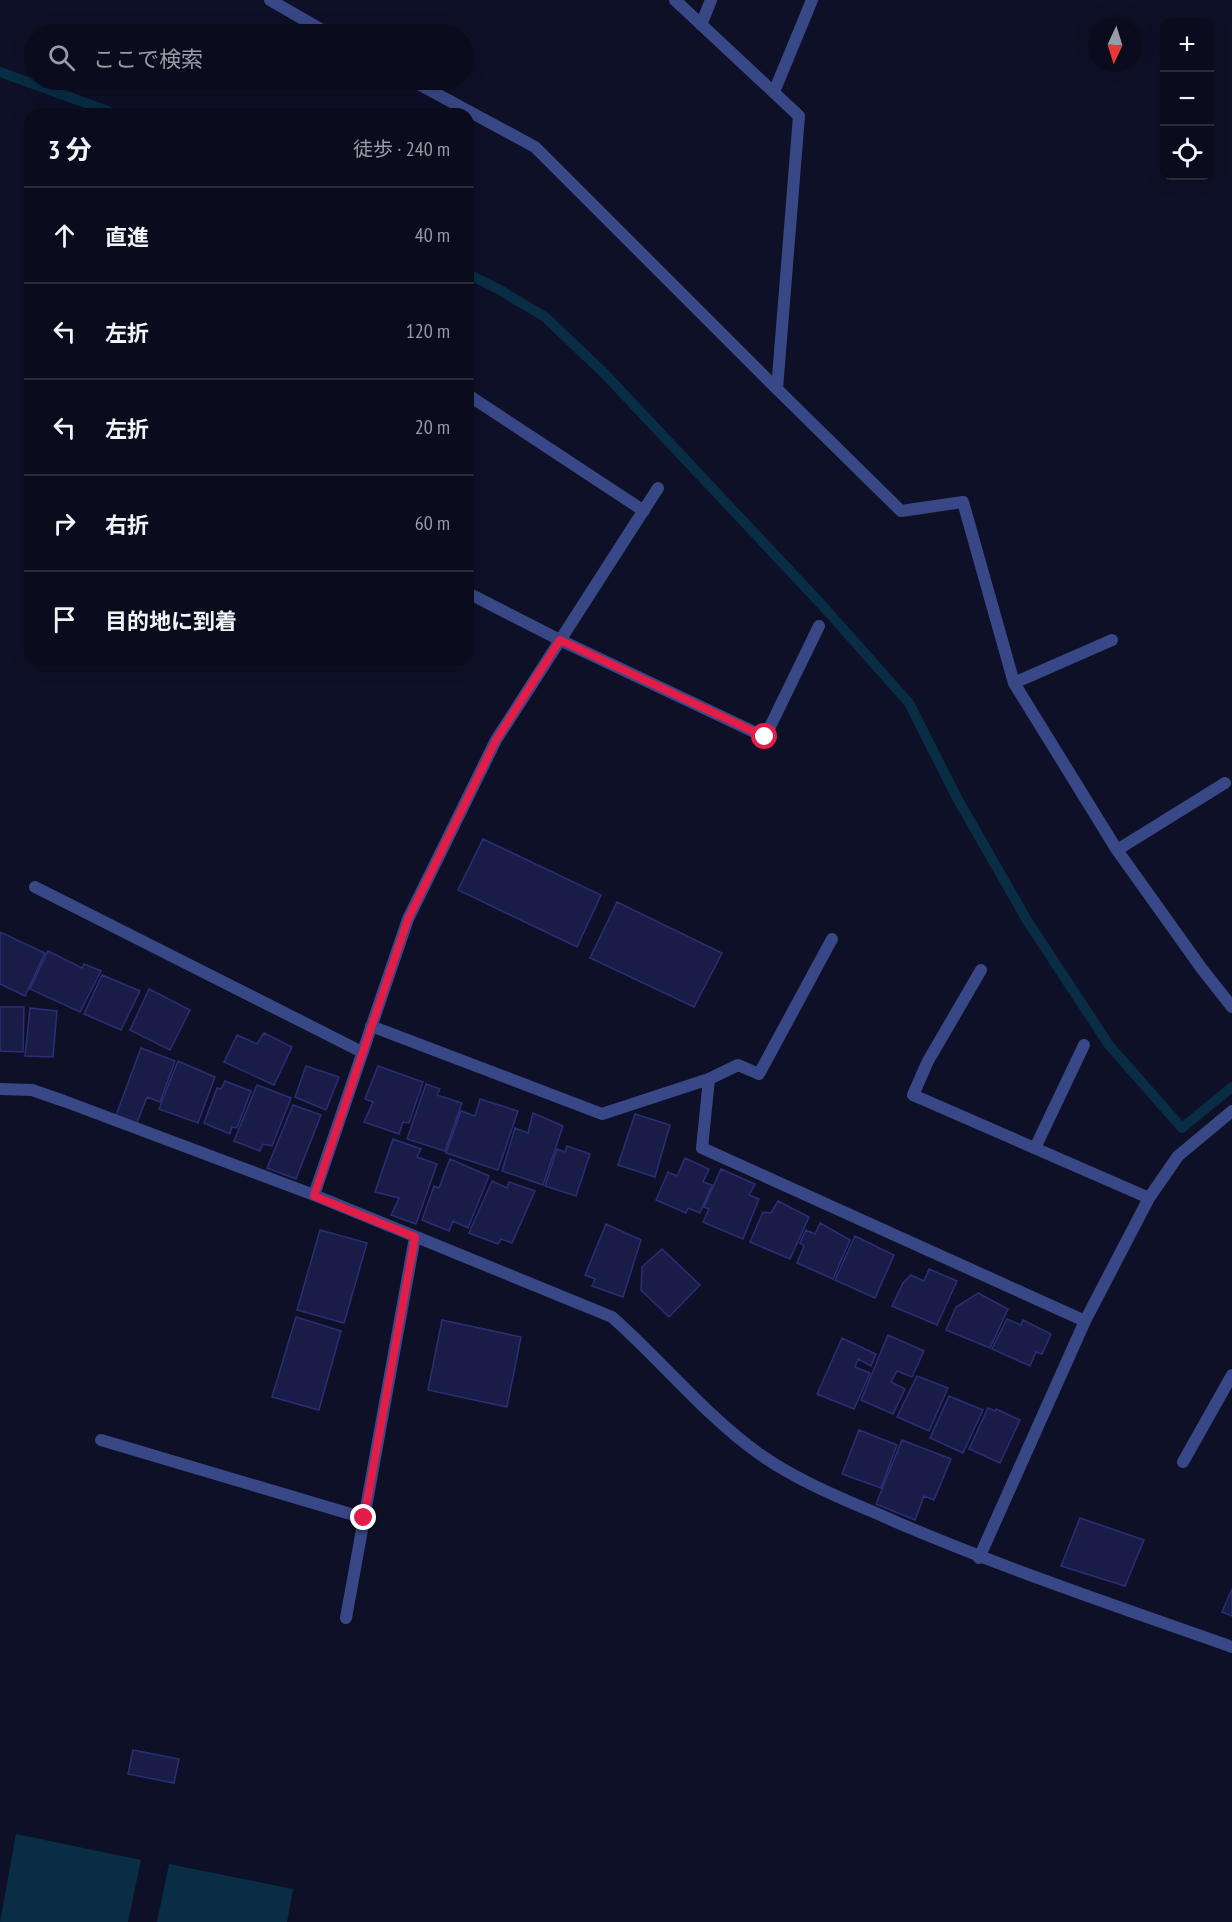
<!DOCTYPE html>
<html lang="ja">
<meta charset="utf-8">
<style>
body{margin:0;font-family:"PT Sans Narrow","Noto Sans JP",sans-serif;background:#181a2a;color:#f1f3f6}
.controls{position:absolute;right:18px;top:18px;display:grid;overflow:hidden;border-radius:12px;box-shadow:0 3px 15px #0003}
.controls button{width:54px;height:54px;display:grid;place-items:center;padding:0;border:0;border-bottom:2px solid #2a2c3b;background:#0a0c1d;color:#f1f3f6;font:30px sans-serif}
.compass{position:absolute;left:1088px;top:18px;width:54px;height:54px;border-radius:50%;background:#0a0c1d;box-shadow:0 3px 15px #0003;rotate:184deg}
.stop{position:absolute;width:18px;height:18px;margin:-14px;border:4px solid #e11d48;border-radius:50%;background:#fff}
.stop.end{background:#e11d48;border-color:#fff;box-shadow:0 2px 6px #0008}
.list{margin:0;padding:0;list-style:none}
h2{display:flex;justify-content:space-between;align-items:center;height:78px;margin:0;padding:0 24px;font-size:26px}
h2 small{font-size:20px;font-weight:400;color:#999ba4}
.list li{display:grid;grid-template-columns:39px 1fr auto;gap:18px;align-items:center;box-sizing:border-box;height:96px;padding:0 24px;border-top:2px solid #2a2c3b}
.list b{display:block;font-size:22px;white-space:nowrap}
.list em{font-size:20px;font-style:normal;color:#999ba4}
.icon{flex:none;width:33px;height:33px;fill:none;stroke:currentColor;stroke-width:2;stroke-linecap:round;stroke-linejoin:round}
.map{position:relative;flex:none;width:1232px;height:1922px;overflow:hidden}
.search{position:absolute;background:#0a0c1d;box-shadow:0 3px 15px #0003;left:24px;top:24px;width:450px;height:66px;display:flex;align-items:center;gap:15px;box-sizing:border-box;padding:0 21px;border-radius:33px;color:#999ba4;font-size:22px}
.panel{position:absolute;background:#0a0c1d;box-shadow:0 3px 15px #0003;left:24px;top:108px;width:450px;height:558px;border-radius:18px}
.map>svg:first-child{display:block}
</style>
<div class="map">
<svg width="1232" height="1922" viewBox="0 0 1232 1922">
<rect width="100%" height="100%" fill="#0e1027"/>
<path fill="#092d45" d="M16 1834 141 1860 128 1922H0Z
M169 1864 293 1889 287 1922H157Z"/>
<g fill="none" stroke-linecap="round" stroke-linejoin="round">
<path stroke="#092d45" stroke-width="10" d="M0 72 116 114
M468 274 500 290 545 317 604 373 822 605 909 703 957 798 1028 922 1109 1045 1182 1128 1232 1087"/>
</g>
<path fill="#1a1c48" stroke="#2b2e75" stroke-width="1.5" d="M483 839 601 895 577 947 458 890Z
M617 902 722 953 694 1007 590 958Z
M0 932 45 953 25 996 0 984Z
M48 951 82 968 84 964 101 971 80 1012 30 989Z
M102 975 140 991 121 1030 84 1014Z
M149 989 190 1010 170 1050 130 1030Z
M0 1007H24L23 1052 0 1051Z
M30 1008 57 1011 53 1057 25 1056Z
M264 1033 292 1047 274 1085 224 1062 237 1035 257 1044Z
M141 1048 175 1061 160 1102 147 1097 136 1125 115 1118Z
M178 1061 215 1077 198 1123 159 1109Z
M306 1066 339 1077 326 1110 295 1097Z
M378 1066 423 1082 409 1123 403 1122 399 1134 364 1122 373 1102 365 1099Z
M225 1081 251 1091 237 1128 232 1127 230 1134 204 1123 217 1088 221 1089Z
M426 1084 440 1089 437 1095 462 1103 445 1151 407 1139Z
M257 1085 291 1098 272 1146 263 1144 260 1151 234 1141Z
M480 1099 518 1111 498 1170 446 1153 461 1111 475 1116Z
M293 1105 321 1115 296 1179 267 1168Z
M533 1113 563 1126 543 1185 502 1171 515 1128 528 1133Z
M635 1114 670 1125 655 1177 618 1165Z
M393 1139 421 1149 417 1157 437 1164 416 1224 391 1215 399 1198 375 1192Z
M567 1146 590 1154 576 1196 545 1186 557 1149 565 1152Z
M685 1158 709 1169 703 1182 712 1185 700 1213 688 1208 686 1213 656 1200 668 1172 677 1176Z
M450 1159 489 1176 468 1228 453 1221 449 1231 422 1220 434 1186 439 1188Z
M721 1169 755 1184 749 1195 759 1199 743 1239 703 1222 709 1209 704 1207Z
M492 1181 507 1188 509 1182 535 1191 512 1243 501 1239 498 1244 469 1233Z
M778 1201 809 1217 790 1259 750 1242 763 1212 771 1213Z
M820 1223 850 1240 833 1279 797 1263 804 1246 800 1243 806 1230 815 1234Z
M606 1224 641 1240 623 1297 592 1286 595 1279 585 1275Z
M320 1230 367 1243 344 1323 297 1310Z
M855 1236 894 1255 875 1298 835 1280Z
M662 1249 700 1285 669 1317 641 1290 642 1267Z
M929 1269 957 1281 937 1325 892 1306 903 1283 911 1275 924 1281Z
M978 1293 1008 1309 990 1348 946 1330 956 1307Z
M296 1317 341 1331 319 1410 272 1397Z
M1007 1319 1021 1325 1023 1320 1051 1334 1042 1354 1036 1352 1030 1366 992 1349Z
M442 1320 521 1337 507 1407 428 1390Z
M888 1335 924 1351 912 1377 897 1371 891 1382 905 1389 893 1414 861 1400Z
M842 1338 876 1354 871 1366 858 1359 855 1367 870 1373 854 1409 817 1394Z
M917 1376 948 1388 929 1431 897 1417Z
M949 1396 983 1410 963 1453 930 1438Z
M988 1408 995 1411 996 1409 1020 1420 1000 1463 969 1449Z
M859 1430 897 1445 881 1488 842 1474Z
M902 1440 951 1459 934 1500 924 1496 915 1520 876 1504Z
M1080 1518 1144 1540 1125 1586 1061 1566Z
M1232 1589V1616L1222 1612Z
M133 1750 179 1759 174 1783 128 1774Z"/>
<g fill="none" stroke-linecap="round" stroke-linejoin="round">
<path stroke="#384887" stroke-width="12" d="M270 0 329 34
M701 25 711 0
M411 80 535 147 777 389 799 116 675 0
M774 92 812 0
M777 389 901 511 963 502 1014 683 1117 850 1202 969 1232 1007
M468 395 644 511
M468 593 560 640 765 737 819 626
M1014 683 1112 640
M1117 850 1225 783
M35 887 362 1052
M832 939 759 1074 738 1065 709 1079 702 1148 1085 1321
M981 970 928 1061 913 1095 1149 1198
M371 1026 602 1114 709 1079
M0 1089 32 1090 64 1101 314 1195 612 1317C662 1361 704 1414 758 1453 800 1483 849 1501 896 1522 1006 1569 1119 1607 1232 1647
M1035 1148 1084 1045
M314 1195 408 919 496 740 658 488
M101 1440 364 1518
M1183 1462 1232 1375
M979 1558 1085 1321 1149 1198 1178 1156 1232 1111
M346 1618 415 1237"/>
</g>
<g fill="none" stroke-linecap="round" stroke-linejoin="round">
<path stroke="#e11d48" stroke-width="8" d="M364 1518 415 1237 314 1196 408 919 496 740 560 640 765 737"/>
</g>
</svg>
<div class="controls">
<button>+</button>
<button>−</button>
<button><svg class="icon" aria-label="locate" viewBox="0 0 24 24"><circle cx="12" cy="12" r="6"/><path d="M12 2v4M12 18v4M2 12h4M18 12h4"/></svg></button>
</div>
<svg class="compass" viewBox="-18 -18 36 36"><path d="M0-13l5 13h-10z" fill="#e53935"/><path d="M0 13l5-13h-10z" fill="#999ba4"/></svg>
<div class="stop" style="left:765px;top:737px"></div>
<div class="stop end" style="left:364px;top:1518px"></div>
<div class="search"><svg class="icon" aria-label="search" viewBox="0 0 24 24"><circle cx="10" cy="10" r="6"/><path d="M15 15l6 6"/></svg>ここで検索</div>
<section class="panel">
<h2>3 分<small>徒歩 · 240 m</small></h2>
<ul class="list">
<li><svg class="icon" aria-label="ahead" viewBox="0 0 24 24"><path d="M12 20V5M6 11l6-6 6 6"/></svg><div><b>直進</b></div><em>40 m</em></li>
<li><svg class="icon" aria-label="left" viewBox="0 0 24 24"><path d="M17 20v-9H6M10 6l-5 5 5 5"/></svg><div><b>左折</b></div><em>120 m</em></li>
<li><svg class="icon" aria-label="left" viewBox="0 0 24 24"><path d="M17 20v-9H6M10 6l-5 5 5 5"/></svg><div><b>左折</b></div><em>20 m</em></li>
<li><svg class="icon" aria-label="right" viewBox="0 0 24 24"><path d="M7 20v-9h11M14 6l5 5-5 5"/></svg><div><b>右折</b></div><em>60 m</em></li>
<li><svg class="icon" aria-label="arrive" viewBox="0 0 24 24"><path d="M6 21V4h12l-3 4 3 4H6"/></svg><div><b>目的地に到着</b></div></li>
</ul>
</section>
</div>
